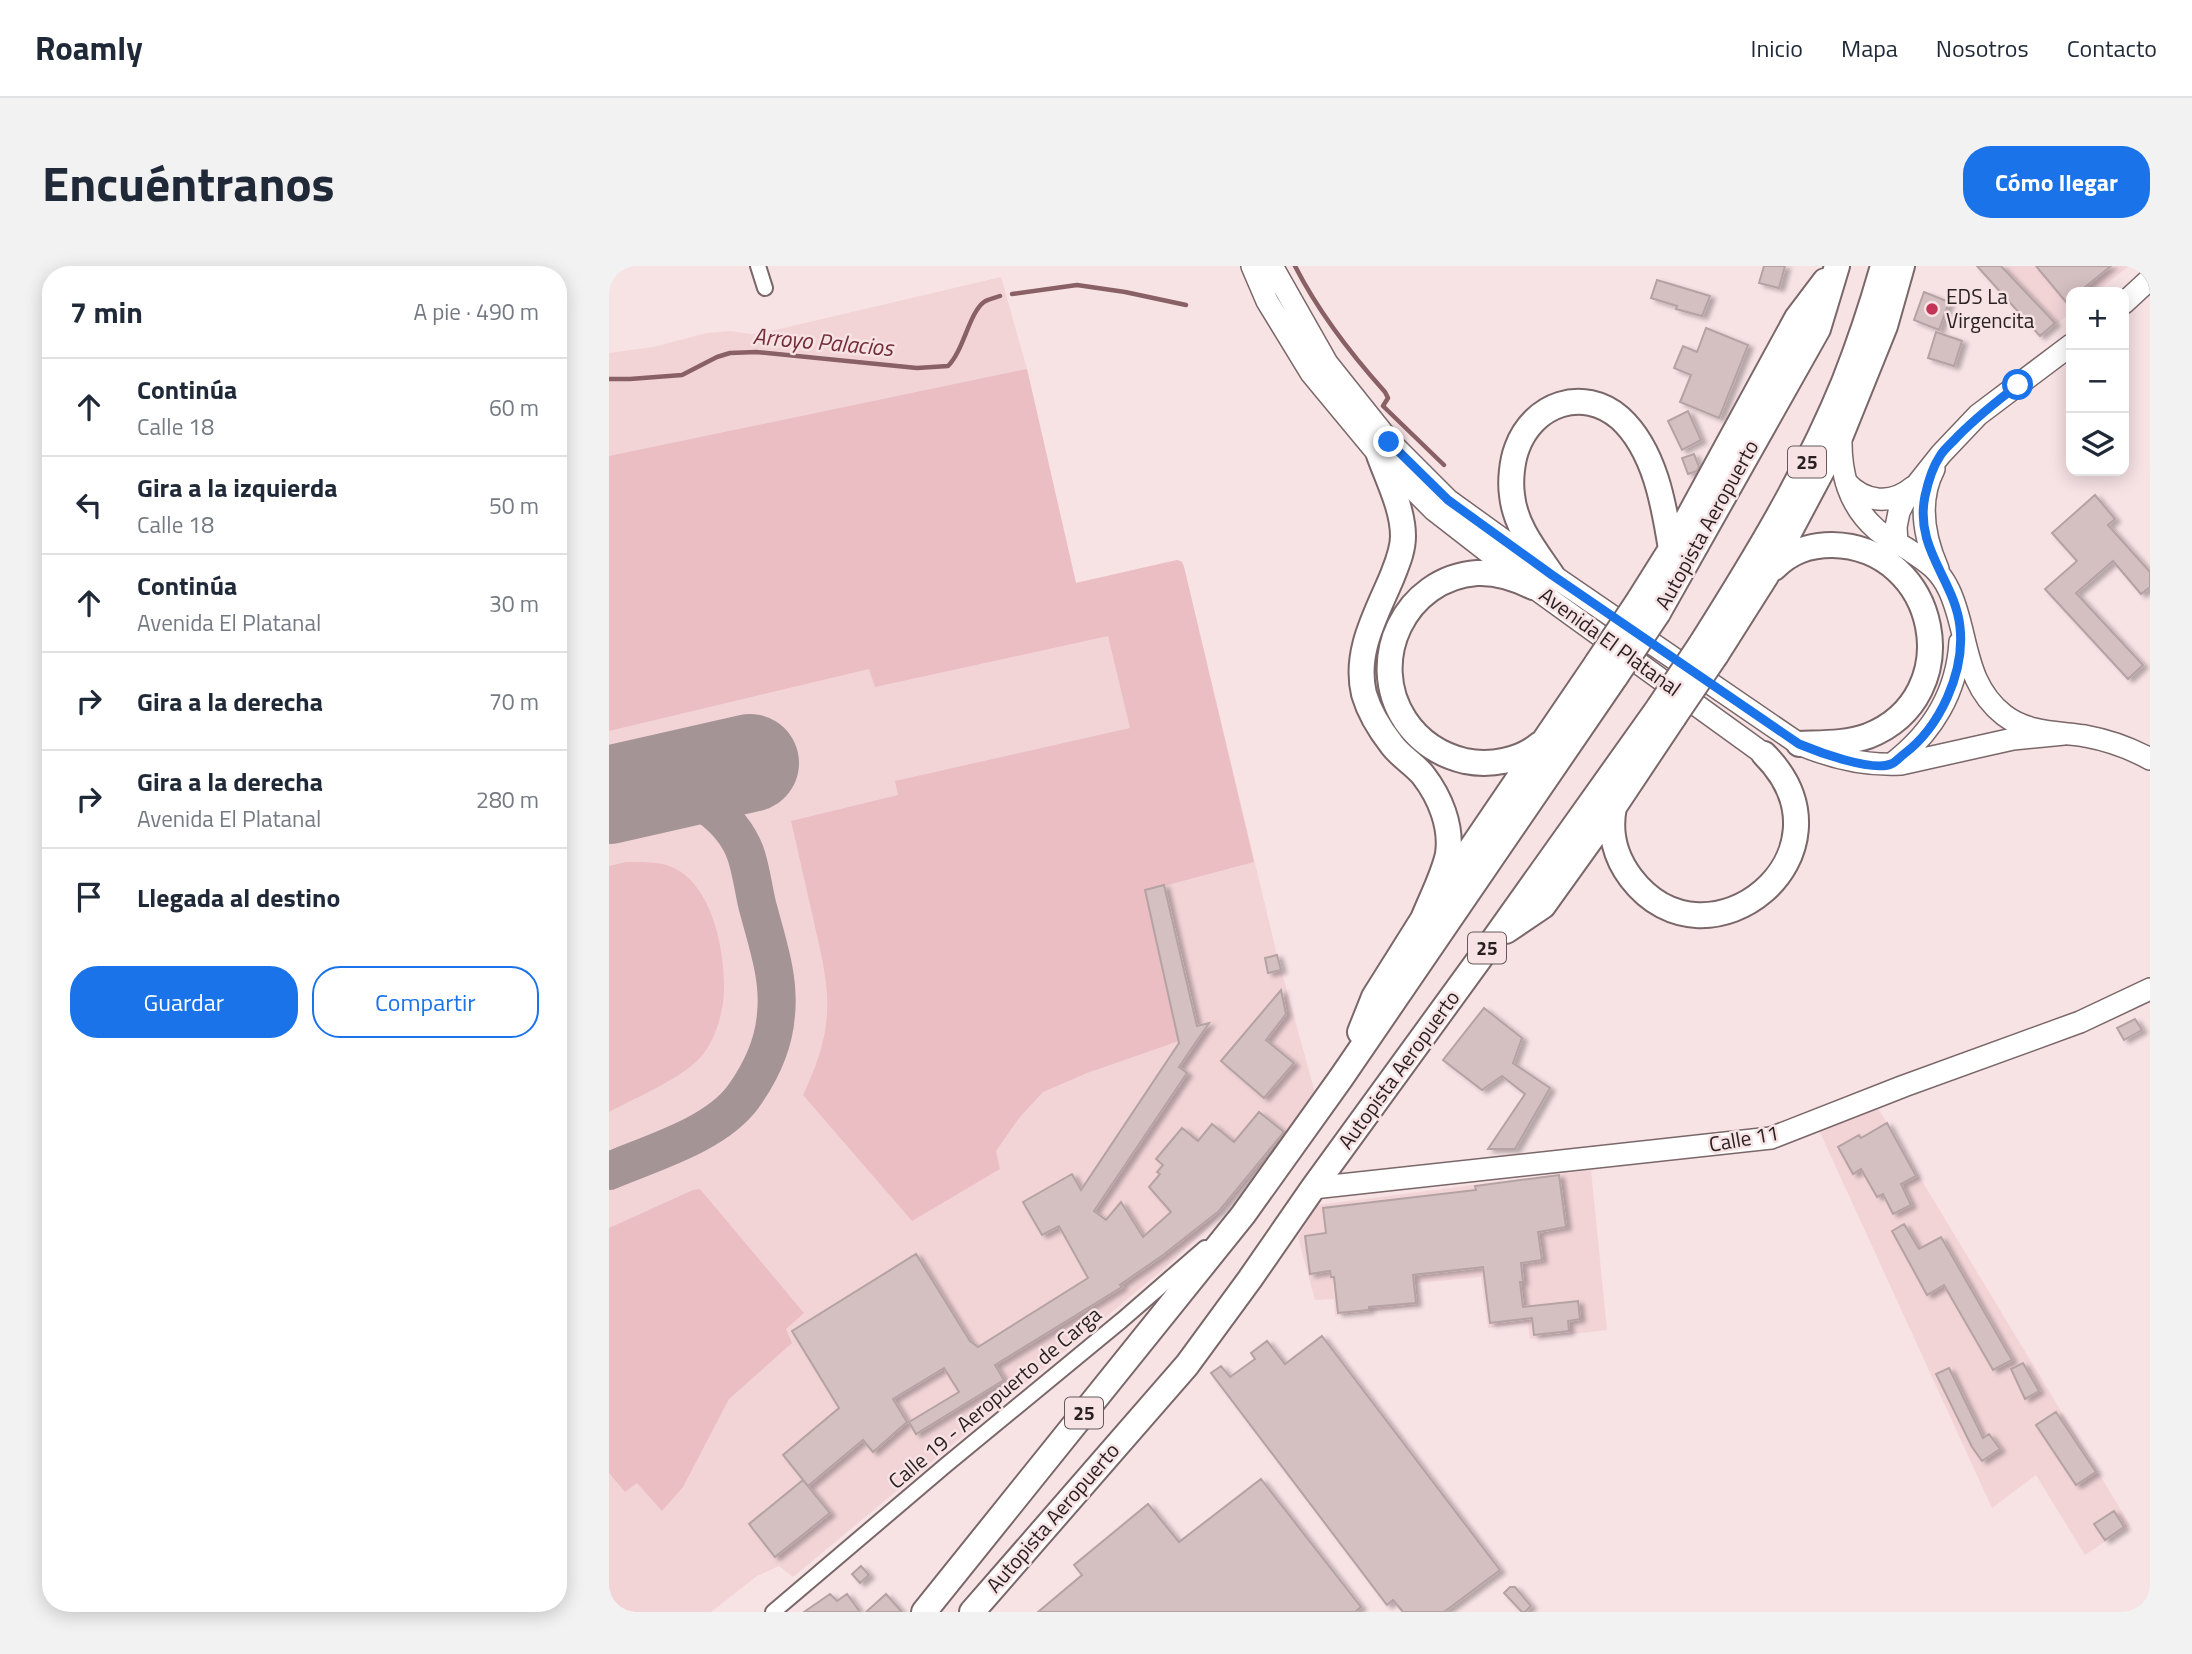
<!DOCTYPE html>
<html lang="es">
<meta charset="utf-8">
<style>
body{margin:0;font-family:"Titillium Web",sans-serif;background:#f2f2f3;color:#1f2937}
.controls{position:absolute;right:21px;top:21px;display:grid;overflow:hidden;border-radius:14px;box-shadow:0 4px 18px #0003}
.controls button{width:63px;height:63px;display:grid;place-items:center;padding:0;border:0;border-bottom:2px solid #e0e1e3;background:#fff;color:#1f2937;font:35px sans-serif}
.stop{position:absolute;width:21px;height:21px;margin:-16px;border:5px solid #1a73e8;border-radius:50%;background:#fff}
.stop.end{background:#1a73e8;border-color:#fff;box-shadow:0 2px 7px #0008}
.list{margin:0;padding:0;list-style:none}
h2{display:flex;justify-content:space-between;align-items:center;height:91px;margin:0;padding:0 28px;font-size:30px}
h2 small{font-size:23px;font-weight:400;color:#747a83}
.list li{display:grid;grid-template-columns:46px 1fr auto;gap:21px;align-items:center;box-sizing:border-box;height:98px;padding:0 28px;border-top:2px solid #e0e1e3}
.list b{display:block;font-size:26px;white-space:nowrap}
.list p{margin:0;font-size:23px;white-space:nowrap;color:#747a83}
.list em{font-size:23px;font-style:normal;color:#747a83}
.actions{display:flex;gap:14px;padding:21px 28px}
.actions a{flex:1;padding:16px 0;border:2px solid #1a73e8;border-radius:28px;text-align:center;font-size:24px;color:#1a73e8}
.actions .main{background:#1a73e8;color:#fff}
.icon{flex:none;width:38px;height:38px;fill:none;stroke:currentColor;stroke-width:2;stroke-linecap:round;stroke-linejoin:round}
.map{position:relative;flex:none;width:1541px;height:1346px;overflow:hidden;border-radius:28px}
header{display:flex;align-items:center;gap:42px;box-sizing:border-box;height:98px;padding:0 35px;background:#fff;border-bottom:2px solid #e0e1e3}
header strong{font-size:33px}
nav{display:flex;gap:38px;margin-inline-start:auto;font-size:24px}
.intro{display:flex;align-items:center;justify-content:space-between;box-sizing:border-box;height:168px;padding:0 42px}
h1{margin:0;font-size:49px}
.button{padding:18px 32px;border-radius:28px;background:#1a73e8;color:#fff;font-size:24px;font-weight:700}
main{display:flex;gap:42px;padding:0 42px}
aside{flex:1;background:#fff;border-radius:28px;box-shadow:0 4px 18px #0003}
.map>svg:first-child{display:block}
</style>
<header>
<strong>Roamly</strong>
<nav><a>Inicio</a><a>Mapa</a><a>Nosotros</a><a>Contacto</a></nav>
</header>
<div class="intro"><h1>Encuéntranos</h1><a class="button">Cómo llegar</a></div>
<main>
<aside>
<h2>7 min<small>A pie · 490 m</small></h2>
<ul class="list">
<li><svg class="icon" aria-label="ahead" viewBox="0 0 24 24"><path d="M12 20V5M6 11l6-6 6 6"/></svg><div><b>Continúa</b><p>Calle 18</p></div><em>60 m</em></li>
<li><svg class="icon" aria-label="left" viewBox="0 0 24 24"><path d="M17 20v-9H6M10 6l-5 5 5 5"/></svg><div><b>Gira a la izquierda</b><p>Calle 18</p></div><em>50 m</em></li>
<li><svg class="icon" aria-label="ahead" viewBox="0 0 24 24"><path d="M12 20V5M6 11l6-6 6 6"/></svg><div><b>Continúa</b><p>Avenida El Platanal</p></div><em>30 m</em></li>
<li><svg class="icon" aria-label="right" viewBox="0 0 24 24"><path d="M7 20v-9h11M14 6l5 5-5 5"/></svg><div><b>Gira a la derecha</b></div><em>70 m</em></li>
<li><svg class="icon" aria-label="right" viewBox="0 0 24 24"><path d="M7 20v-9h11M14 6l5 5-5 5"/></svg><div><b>Gira a la derecha</b><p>Avenida El Platanal</p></div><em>280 m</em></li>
<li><svg class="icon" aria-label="arrive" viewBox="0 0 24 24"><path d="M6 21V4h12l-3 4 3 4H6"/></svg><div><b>Llegada al destino</b></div></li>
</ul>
<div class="actions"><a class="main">Guardar</a><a>Compartir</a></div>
</aside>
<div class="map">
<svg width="1541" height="1346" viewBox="0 0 1541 1346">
<defs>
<filter id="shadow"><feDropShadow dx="5" dy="3" stdDeviation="2" flood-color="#0004"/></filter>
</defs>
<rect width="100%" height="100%" fill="#f7e2e4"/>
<path fill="#f2d4d7" d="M1393 0H1520L1487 26H1462V46L1448 58Z
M392 11 418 103 467 317 568 294 573 296 575 301 667 685 708 834 598 963 552 1005 184 1311 170 1300 148 1310 102 1346H0V87L44 81 98 67 121 65 142 68 162 65Z
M1267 839 1521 1259 1476 1289 1427 1209 1383 1242 1209 862Z
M982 904 998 1064 921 1073 919 1057 879 1062 872 1011 808 1017 809 1040 726 1050 725 1033 706 1034 689 971 708 939Z"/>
<path fill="#ebbec3" d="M418 103 467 317 568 294 573 296 575 301 645 596 536 625 570 775 478 807 434 826 410 852 387 885 391 903 303 955 194 829C206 803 217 776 218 746 220 716 211 685 205 656 197 622 190 589 182 555L289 529 286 515 521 462 499 370 266 421 260 403 0 465V190Z
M17 596C33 596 51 595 65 602 106 621 119 697 114 737 111 755 106 772 95 787 79 810 26 832 0 846V600Z
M91 923 195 1047 177 1063 183 1077 120 1133 74 1221 53 1245 28 1217 16 1226 0 1207V962L84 924Z"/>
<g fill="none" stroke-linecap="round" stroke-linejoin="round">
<path stroke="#896065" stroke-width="4.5" d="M686 0C710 47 741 87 776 126L779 132 774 140 835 199
M403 28 468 19 516 26 577 39
M0 113H21L73 109 108 91 121 87 147 86 308 102 339 100C355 84 360 47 375 36 379 33 386 32 391 30"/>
<path stroke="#a49496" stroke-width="38" d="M0 905C42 887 106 869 134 831 152 806 165 778 167 748 171 711 157 673 148 638 144 621 142 602 136 586 129 568 115 552 100 541 71 521 41 523 7 527"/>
<path stroke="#a49496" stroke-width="98" d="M0 529 141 497"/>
</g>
<path fill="#d4bfc1" stroke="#b5a2a3" stroke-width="2" filter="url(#shadow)" d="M1155 0H1176L1170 22 1150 17Z
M1368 0H1392L1446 57 1431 70Z
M1427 0H1502L1470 26H1462V42Z
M1048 14 1101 30 1093 50 1067 43 1068 40 1042 32Z
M1315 26 1340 36 1330 64 1305 54Z
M1097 62 1139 79 1110 152 1071 136 1082 109 1065 102 1074 80 1088 86Z
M1327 66 1353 75 1345 100 1319 92Z
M1079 145 1092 174 1073 184 1059 155Z
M1085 188 1090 201 1088 205 1079 208 1073 192Z
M1486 229 1506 253 1499 259 1541 306V321L1532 328 1504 295 1467 327 1534 399 1519 413 1436 323 1468 295 1443 267Z
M555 619 588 760 600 757 570 801 578 807 485 945 497 954 512 936 534 971 562 946 540 921 551 908 548 906 554 899 547 893 573 862 589 875 603 858 625 876 650 846 675 866 610 945 554 989 511 1019 513 1021 386 1099 395 1114 307 1168 300 1156 350 1126 335 1102 284 1133 298 1156 264 1186 254 1174 199 1220 174 1189 230 1142 183 1065 307 988 361 1075 369 1081 479 1012 450 960 433 969 414 936 463 908 472 924 570 777 536 624Z
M668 689 672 704 659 707 656 692Z
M672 724 677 748 657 774 685 797 655 832 612 795Z
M875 742 913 772 904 797 941 822 906 883H879L916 828 893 810 873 824 834 794Z
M1526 753 1533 764 1515 774 1508 762Z
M1278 857 1307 910 1292 918 1302 939 1284 948 1274 928 1268 931 1252 903 1244 908 1229 881 1250 869 1252 872Z
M950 909 957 961 929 966 933 994 912 997 914 1016H911L914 1041 969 1035 971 1053 959 1055 960 1065 925 1069 923 1052 881 1057 874 1001 804 1009 807 1037 760 1041V1044L729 1047 725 1011H722L721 1005 701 1008 696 970 717 967 714 942 867 924 866 920Z
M1295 958 1310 983 1332 971 1403 1094 1384 1104 1335 1019 1318 1029 1283 965Z
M713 1070 891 1304 835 1346H794L784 1334 778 1339 602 1107 612 1100 621 1111 646 1093 642 1087 658 1075 676 1098Z
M1414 1097 1430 1125 1416 1133 1402 1103Z
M1340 1102 1374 1172 1380 1168 1391 1183 1373 1195 1363 1181 1327 1108Z
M1447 1146 1487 1206 1467 1219 1427 1159Z
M652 1213 752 1341 746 1346H429L473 1309 465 1299 539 1238 570 1276Z
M194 1214 221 1247 166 1291 140 1258Z
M1505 1245 1515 1261 1496 1274 1485 1258Z
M252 1300 260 1309 251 1317 243 1308Z
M901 1321H906L922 1340 916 1346H913L895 1327Z
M221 1328 228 1335 238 1328 251 1346H195Z
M277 1328 293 1346H257Z"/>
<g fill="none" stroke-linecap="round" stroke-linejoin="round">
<g stroke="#7a6769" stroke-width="18">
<path id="minor" d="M149 0 156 22
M164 1346 337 1199 513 1054 596 982"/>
</g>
<g stroke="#7a6769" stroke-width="24">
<path id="secondary" d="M643 0 658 35 702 107 770 189 825 244 924 321 1155 488
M663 0 718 97 781 176 839 234 943 309 1190 478C1223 492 1256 500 1292 498L1404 473 1455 468
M1515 37 1541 13
M1232 169C1231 206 1239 239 1268 264 1278 272 1289 277 1300 284 1318 296 1330 303 1340 324 1360 366 1353 416 1395 449 1418 467 1448 466 1476 470 1498 474 1521 482 1541 493
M1325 203C1308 236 1315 271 1329 303
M1237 216C1256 237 1283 239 1304 221
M1288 277 1287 261 1290 246 1297 232 1332 188 1369 149 1462 79
M1284 497C1323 467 1348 426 1351 376
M704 922 1162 872 1295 820 1471 756 1541 723"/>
</g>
<g stroke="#7a6769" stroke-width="28">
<path id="trunk" d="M770 189C779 214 794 243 794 270 794 285 788 298 783 311 767 349 745 386 755 428 760 445 772 465 783 479 792 491 805 498 814 509 831 531 843 560 839 588 835 608 822 633 814 653
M1165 302C1181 286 1199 279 1223 279 1330 281 1360 430 1259 470 1237 478 1213 477 1190 478
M943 309C926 284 906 260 903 229 901 215 903 195 908 182 924 138 974 120 1011 152 1046 184 1055 239 1062 283
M924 321C906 312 888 306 868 307 796 312 757 395 796 454 810 475 831 489 856 495 881 500 911 495 931 478
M1030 334 1062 283 1188 52 1216 15
M1049 347 1209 63 1228 0
M1092 378C1145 294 1197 209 1235 116 1250 78 1263 39 1274 0
M1107 389 1157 310 1232 169 1276 60 1293 0
M1005 541C1000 566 1006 591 1022 612 1099 713 1254 587 1155 488
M897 665 934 640 1005 541 1065 451
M751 766 765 731 814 653 988 397
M315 1346 634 949 732 812 1007 410
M363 1346 578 1099 641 1013 704 922 885 673 1050 441"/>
</g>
<use href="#minor" stroke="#fff" stroke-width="14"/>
<use href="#secondary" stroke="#fff" stroke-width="21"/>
<use href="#trunk" stroke="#fff" stroke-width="24"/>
<g stroke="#7a6769" stroke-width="28" stroke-linecap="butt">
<path id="trunk-bridge" d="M988 397 1030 334
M1007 410 1049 347
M1050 441 1092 378
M1065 451 1107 389"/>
</g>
<use href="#trunk-bridge" stroke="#fff" stroke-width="24"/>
</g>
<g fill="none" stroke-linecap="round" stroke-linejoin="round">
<path stroke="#1a73e8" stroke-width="9" d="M780 176 839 234 943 309 1190 478C1209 486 1263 506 1282 498 1287 496 1291 491 1295 488 1331 461 1356 406 1351 361 1346 314 1305 283 1316 230 1319 216 1323 202 1331 190 1335 183 1343 177 1349 170 1368 151 1388 135 1409 119"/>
</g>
<circle fill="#c43457" stroke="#f7e2e4" stroke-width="2.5" cx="1323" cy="43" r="7"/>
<g text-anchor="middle" stroke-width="5" stroke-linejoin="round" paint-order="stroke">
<g fill="#f7e2e4" stroke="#655a5b" stroke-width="2">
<rect x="1179" y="180.5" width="38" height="31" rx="5"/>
<rect x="859" y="666.5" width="38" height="31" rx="5"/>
<rect x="456" y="1131.5" width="38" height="31" rx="5"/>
</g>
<g font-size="19" font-weight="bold" fill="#271f20">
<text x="1198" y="203">25</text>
<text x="878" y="689">25</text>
<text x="475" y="1154">25</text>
</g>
<g font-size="21" fill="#271f20" stroke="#f7e2e4" text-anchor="start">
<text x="1337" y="38">EDS La<tspan x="1337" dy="24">Virgencita</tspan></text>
</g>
<g font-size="21" fill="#271f20" stroke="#f7e2e4">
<text transform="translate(1098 259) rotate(-61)" y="7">Autopista Aeropuerto</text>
<text transform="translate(1001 376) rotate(36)" y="7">Avenida El Platanal</text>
<text transform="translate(790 804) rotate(-54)" y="7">Autopista Aeropuerto</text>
<text transform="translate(1135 873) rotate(-10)" y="7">Calle 11</text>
<text transform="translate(386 1132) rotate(-40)" y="7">Calle 19 - Aeropuerto de Carga</text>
<text transform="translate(444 1252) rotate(-49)" y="7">Autopista Aeropuerto</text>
</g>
<g font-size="23" font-style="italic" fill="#742e3b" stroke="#f7e2e4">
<text transform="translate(214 76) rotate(5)" y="8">Arroyo Palacios</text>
</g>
</g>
</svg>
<div class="controls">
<button>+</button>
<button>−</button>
<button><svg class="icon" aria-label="layers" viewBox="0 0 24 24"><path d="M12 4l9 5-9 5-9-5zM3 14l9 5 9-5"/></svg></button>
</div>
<div class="stop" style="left:1409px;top:119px"></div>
<div class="stop end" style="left:780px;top:176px"></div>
</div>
</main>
